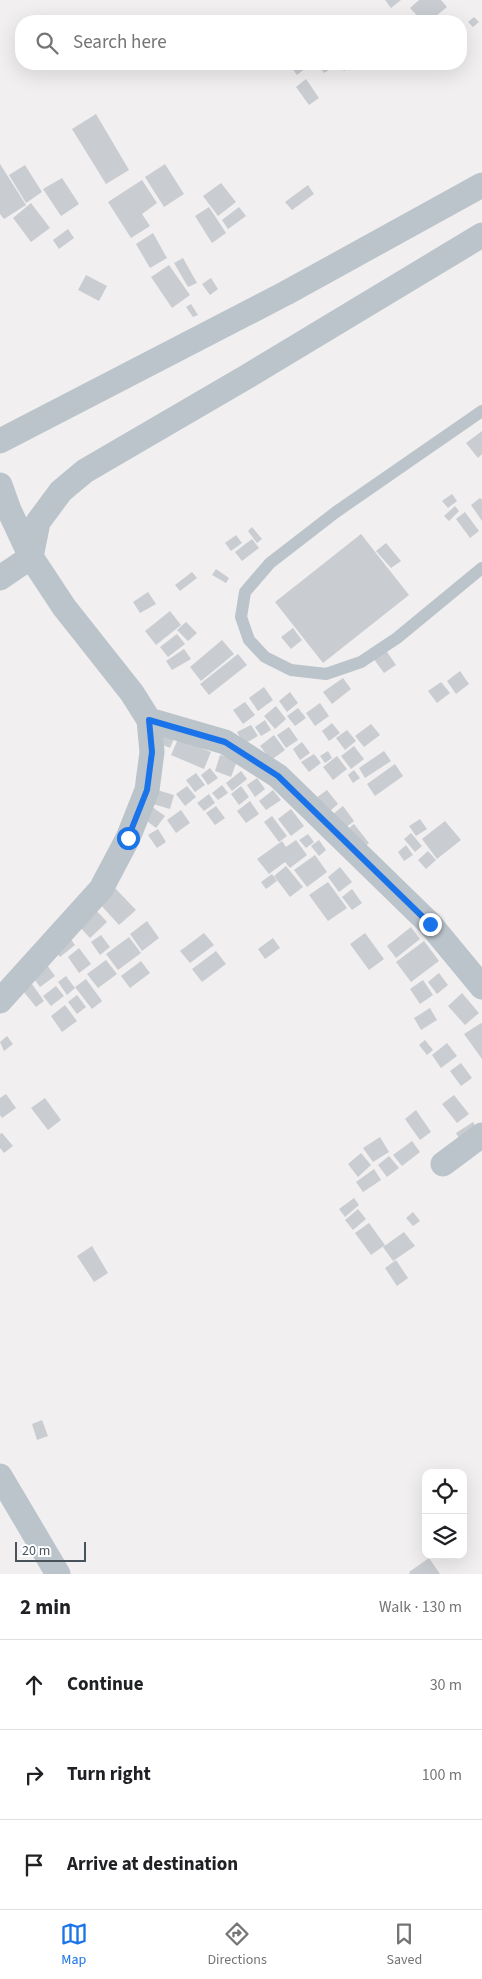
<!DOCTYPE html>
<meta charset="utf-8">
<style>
body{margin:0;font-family:"Source Sans 3",sans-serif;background:#f6f6f6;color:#202124}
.controls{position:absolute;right:15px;bottom:15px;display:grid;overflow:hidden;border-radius:10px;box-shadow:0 5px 20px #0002}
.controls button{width:45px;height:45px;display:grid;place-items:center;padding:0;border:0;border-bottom:1px solid #e0e0e0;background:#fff;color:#202124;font:25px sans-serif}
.scale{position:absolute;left:15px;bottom:12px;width:71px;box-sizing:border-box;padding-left:5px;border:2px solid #48535c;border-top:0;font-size:14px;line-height:18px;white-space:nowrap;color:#48535c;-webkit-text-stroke:4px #fff;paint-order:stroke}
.stop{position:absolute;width:15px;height:15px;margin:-11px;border:4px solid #1a73e8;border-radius:50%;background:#fff}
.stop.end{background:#1a73e8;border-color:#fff;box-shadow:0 1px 5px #0008}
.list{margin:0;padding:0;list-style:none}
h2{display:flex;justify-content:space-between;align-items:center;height:65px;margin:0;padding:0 20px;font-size:21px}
h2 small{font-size:16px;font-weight:400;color:#757577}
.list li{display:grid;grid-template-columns:32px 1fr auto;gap:15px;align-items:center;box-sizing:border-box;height:90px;padding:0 20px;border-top:1px solid #e0e0e0}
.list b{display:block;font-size:19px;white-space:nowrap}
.list em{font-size:16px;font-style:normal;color:#757577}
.icon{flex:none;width:28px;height:28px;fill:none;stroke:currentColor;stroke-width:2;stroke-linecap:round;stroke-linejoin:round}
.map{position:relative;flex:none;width:482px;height:1574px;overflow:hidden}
.search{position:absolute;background:#fff;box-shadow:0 5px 20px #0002;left:15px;right:15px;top:15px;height:55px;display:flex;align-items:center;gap:12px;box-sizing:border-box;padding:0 18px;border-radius:20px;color:#757577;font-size:19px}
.sheet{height:335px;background:#fff}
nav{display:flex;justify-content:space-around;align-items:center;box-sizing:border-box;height:70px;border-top:1px solid #e0e0e0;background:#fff;font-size:14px;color:#757577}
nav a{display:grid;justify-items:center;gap:2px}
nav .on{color:#1a73e8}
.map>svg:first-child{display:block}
</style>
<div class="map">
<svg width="482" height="1574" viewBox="0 0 482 1574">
<rect width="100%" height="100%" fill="#f1efef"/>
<path fill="#c9ccd1" d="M385 0H401L391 8Z
M419 0H441L447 7 430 21H422L410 8Z
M474 17 479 22 473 27 468 22Z
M295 64H303L306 68 297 75 291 67Z
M320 64H325L329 70 324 73 318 65Z
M339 64H355L344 71Z
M306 79 319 98 309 105 296 87Z
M96 114 129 170 106 184 72 129Z
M0 164 26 205 4 219 0 214Z
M165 164 184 194 164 207 145 177Z
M25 165 42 192 26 203 9 175Z
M62 178 79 204 61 216 43 189Z
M142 180 157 203 142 214 150 226 131 238 108 202Z
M221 183 236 202 218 216 203 196Z
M308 185 314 194 292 210 285 202Z
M31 203 50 228 31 242 13 218Z
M209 207 226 233 212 243 195 216Z
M239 207 246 216 228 229 222 220Z
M68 229 74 238 59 249 53 240Z
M153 233 167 258 150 268 136 244Z
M183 258 197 283 188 287 174 263Z
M169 265 190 295 172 308 151 277Z
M86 275 107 286 99 301 78 290Z
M211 278 218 289 210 295 202 284Z
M191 304 198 315 193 317 186 307Z
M482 431V454L478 458 466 443Z
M452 494 457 501 448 508 442 501Z
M480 498 482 500V521L471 505Z
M455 506 459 511 449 521 444 516Z
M465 512 479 531 470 538 456 519Z
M252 527 262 539 257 543 248 531Z
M361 534 409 595 323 663 275 602Z
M236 535 242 543 231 551 225 543Z
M252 539 259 548 242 561 235 552Z
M386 543 401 561 391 568 376 551Z
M216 569 229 578 226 583 212 575Z
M192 572 197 578 180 591 175 585Z
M148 592 156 604 140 613 133 602Z
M170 611 181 625 156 645 145 631Z
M186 622 197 633 188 641 177 630Z
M293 628 302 640 291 649 281 637Z
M177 634 185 644 168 657 160 647Z
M222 640 234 654 201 681 190 667Z
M184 649 191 659 172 670 166 661Z
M385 649 396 665 384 673 373 658Z
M238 654 247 665 209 695 200 684Z
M460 671 469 684 456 694 447 681Z
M343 678 351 689 332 704 323 692Z
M441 682 450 693 437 703 428 691Z
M264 687 273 700 258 711 249 698Z
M290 692 298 703 287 712 279 701Z
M245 702 255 715 243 724 233 710Z
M320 703 329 716 315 726 306 713Z
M276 706 286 719 275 729 264 716Z
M298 708 306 718 295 726 287 716Z
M265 720 271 730 261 736 255 727Z
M332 723 340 733 329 741 322 731Z
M371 724 380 735 364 747 355 736Z
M251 725 258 736 244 744 237 732Z
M289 727 298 740 286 748 277 735Z
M159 728 176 734 170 748 154 741Z
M347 730 356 741 345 750 336 738Z
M274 735 285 750 271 760 260 746Z
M178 739 211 752 204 769 171 755Z
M302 742 310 753 300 760 293 749Z
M354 746 364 759 351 769 341 756Z
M328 751 332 758 325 763 320 756Z
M384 751 391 761 365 778 359 768Z
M314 754 321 763 309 772 301 762Z
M220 755 237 761 231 777 215 771Z
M337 756 347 769 333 780 323 767Z
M395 764 403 776 375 796 367 784Z
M210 768 218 778 208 785 201 775Z
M354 770 360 778 353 783 348 775Z
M241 771 247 779 232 791 226 783Z
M196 773 205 785 195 792 186 780Z
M257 778 265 789 255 797 247 785Z
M222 785 228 793 218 800 212 793Z
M187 786 196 797 185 806 176 794Z
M241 786 249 797 239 805 231 794Z
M157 790 174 795 170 809 153 804Z
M273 790 281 800 266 810 259 801Z
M327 790 338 804 324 816 312 801Z
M209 794 215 803 204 811 197 803Z
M250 801 259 814 246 823 237 811Z
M148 804 165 816 156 828 139 815Z
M216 806 225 818 215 825 206 813Z
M343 806 354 821 339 833 328 818Z
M291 809 304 826 291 836 278 819Z
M181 810 190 823 176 833 167 820Z
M272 816 287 836 279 842 264 822Z
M420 819 427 829 416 836 409 826Z
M445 821 461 840 437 859 422 839Z
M354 824 369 843 358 851 344 832Z
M158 829 166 842 157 848 148 835Z
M411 833 422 846 415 852 404 839Z
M308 834 314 842 306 848 299 840Z
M296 840 307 855 290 868 285 862 269 874 257 859 282 841 286 847Z
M319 840 326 850 319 856 311 846Z
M406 845 413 855 404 861 398 852Z
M428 851 436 860 426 869 418 860Z
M315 855 327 872 307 887 294 870Z
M286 866 303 887 290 897 274 876Z
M340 867 352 882 339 892 328 877Z
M272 874 277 881 266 889 261 882Z
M328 882 347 908 328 921 309 895Z
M115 888 136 910 119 925 99 903Z
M352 889 362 903 352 910 342 897Z
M94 908 107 922 90 938 77 924Z
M147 921 159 938 142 951 130 934Z
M411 927 420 939 396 958 387 946Z
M204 933 214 945 190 963 180 951Z
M365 933 384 959 369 970 350 944Z
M101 935 110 947 100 955 91 942Z
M69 937 75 945 60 957 54 949Z
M129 937 141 953 118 970 106 954Z
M273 938 280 948 265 959 258 949Z
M424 941 439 961 411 982 396 962Z
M79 948 91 964 79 973 68 957Z
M216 951 226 964 202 982 192 969Z
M106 960 117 974 98 988 87 974Z
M141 961 150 973 130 988 121 976Z
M47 965 55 976 40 987 32 976Z
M439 973 448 985 437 994 428 982Z
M66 976 75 988 67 995 58 982Z
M86 979 102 1001 92 1009 75 987Z
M423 980 433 995 420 1004 410 989Z
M32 984 44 1001 36 1007 23 991Z
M56 986 64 996 51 1006 43 996Z
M462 993 479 1013 465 1025 448 1006Z
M77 995 86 1007 77 1014 68 1002Z
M65 1005 77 1021 62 1032 51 1016Z
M430 1008 437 1020 421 1030 414 1018Z
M481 1023 482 1024V1059L464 1034Z
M7 1036 13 1044 4 1051 0 1042Z
M425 1040 433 1050 427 1055 419 1045Z
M447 1043 457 1056 441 1068 432 1055Z
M461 1063 472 1078 461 1086 450 1071Z
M6 1094 16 1108 2 1118 0 1115V1098Z
M454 1095 469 1114 457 1123 442 1104Z
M45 1098 61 1120 48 1130 31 1108Z
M416 1110 431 1132 420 1140 405 1119Z
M473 1122 481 1136 464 1146 456 1133Z
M2 1133 13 1146 4 1153 0 1148V1134Z
M380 1137 389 1152 373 1162 363 1148Z
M412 1141 420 1152 402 1166 393 1155Z
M361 1153 371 1165 358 1177 348 1164Z
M389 1156 399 1168 387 1177 378 1165Z
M374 1169 381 1180 363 1192 356 1182Z
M354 1198 359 1205 345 1217 339 1209Z
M358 1209 366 1219 353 1230 345 1220Z
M413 1212 420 1221 413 1226 406 1218Z
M369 1223 385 1245 371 1255 355 1233Z
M404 1232 415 1246 393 1261 383 1247Z
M92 1246 108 1273 94 1282 77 1256Z
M396 1260 408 1278 397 1286 385 1268Z
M42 1420 48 1436 37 1440 32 1424Z
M429 1558 440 1574H410L409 1572Z"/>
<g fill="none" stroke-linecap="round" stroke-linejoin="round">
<path stroke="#bbc4cb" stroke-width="12" d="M482 411 336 512 270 563 245 592 241 617 249 640 265 657 291 670 326 674 361 662 397 638 482 568"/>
<path stroke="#bbc4cb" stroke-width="25" d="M0 441 286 293 482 185
M0 485 9 510 31 557 64 607 132 693 149 720 152 752 147 790 128 838 101 889 0 1001
M0 578 31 557 38 522 61 491 85 471 248 376 482 235
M149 720 225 742 278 776 430 924 482 987
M443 1164 482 1135
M0 1476 58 1574"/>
</g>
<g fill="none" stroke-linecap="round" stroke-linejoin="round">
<path stroke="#1a73e8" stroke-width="6" d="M128 838 147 790 152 752 149 720 225 742 278 776 430 924"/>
</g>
</svg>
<div class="controls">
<button><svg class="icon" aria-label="locate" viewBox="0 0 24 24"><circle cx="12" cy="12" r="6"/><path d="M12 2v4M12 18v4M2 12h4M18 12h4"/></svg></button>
<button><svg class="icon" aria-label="layers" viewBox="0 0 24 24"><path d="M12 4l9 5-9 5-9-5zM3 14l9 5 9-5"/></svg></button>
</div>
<div class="scale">20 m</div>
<div class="stop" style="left:128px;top:838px"></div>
<div class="stop end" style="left:430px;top:924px"></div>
<div class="search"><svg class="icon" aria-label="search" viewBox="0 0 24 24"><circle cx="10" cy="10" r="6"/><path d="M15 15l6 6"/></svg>Search here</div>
</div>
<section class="sheet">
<h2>2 min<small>Walk · 130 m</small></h2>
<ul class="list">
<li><svg class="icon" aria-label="ahead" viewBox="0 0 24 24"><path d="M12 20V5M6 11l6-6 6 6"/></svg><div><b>Continue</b></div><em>30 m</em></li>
<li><svg class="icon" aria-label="right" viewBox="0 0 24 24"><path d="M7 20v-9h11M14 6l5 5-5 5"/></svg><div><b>Turn right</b></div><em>100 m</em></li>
<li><svg class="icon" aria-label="arrive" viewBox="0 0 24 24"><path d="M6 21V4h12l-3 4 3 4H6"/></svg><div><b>Arrive at destination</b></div></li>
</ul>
</section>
<nav>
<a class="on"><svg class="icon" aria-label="map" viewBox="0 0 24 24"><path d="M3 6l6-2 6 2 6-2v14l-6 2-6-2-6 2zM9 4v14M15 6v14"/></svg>Map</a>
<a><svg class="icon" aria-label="directions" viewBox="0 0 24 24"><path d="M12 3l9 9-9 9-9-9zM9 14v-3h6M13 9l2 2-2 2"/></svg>Directions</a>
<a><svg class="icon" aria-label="saved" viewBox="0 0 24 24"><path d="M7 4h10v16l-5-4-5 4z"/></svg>Saved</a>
</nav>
